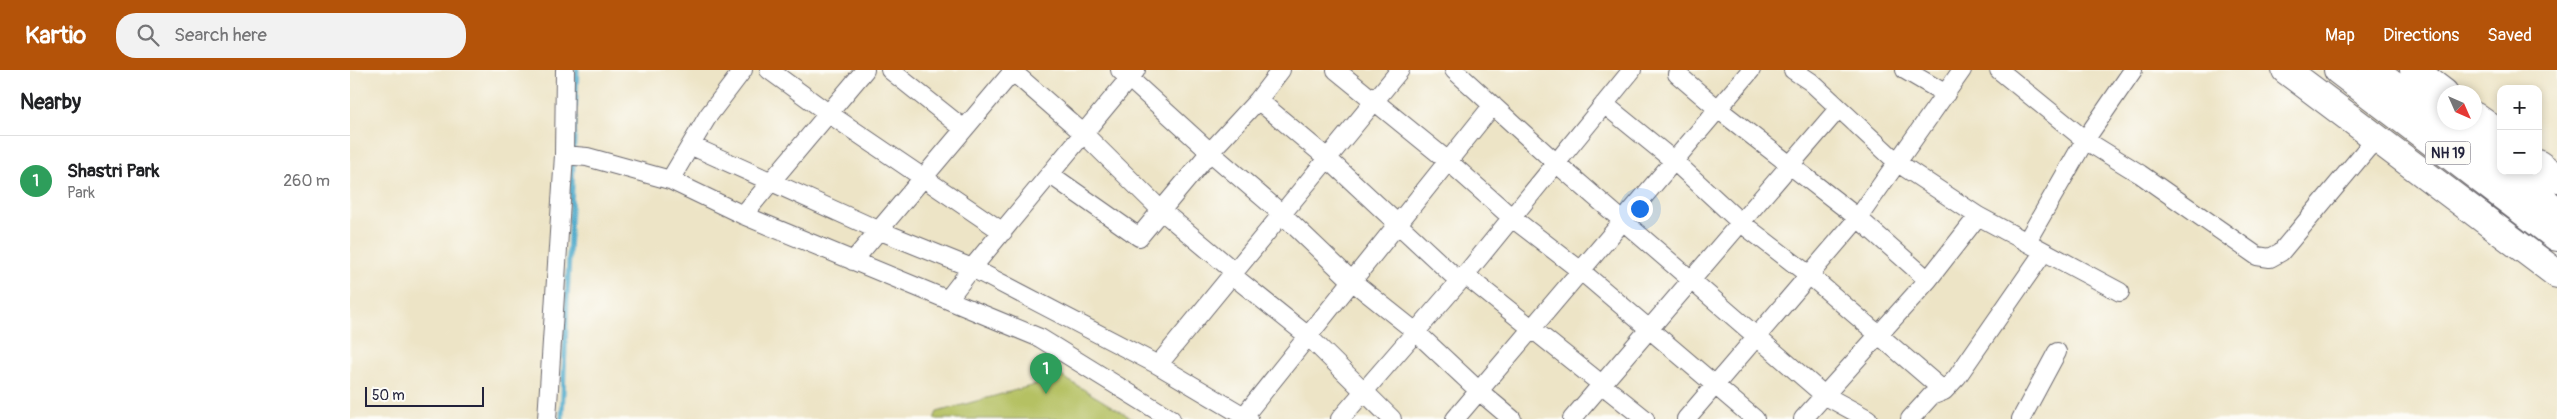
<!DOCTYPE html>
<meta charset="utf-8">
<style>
body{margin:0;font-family:Pangolin,sans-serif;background:#f2f2f2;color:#202124}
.controls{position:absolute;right:15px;top:15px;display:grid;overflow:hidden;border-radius:10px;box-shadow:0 2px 8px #0003}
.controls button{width:45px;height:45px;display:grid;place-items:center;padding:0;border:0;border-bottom:1px solid #e0e0e0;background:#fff;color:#202124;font:25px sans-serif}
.compass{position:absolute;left:2087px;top:15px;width:45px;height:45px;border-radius:50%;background:#fff;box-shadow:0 2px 8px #0003;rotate:135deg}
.scale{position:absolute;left:15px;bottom:12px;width:119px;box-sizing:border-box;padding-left:5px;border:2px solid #22223b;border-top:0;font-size:14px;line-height:18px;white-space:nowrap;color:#22223b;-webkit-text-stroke:4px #fdfcf7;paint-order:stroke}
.you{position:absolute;left:1289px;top:138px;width:18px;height:18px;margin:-12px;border:4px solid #fff;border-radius:50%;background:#1a73e8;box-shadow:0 0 0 8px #1a73e833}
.badge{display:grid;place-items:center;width:32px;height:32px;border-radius:50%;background:#b45309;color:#fff;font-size:16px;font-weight:700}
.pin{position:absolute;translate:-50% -41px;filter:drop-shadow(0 1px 2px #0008)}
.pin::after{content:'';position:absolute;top:26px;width:18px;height:15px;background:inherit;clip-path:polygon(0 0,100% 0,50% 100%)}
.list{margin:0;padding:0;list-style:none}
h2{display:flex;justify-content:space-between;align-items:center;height:65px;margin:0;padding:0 20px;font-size:21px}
h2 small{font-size:16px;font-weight:400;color:#757577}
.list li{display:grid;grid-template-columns:32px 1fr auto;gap:15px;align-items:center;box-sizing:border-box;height:90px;padding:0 20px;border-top:1px solid #e0e0e0}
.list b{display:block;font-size:19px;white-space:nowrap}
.list p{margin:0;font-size:16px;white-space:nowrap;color:#757577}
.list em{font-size:16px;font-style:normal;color:#757577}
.icon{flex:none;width:28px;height:28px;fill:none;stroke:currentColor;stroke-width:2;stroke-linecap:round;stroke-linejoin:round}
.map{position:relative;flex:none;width:2207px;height:349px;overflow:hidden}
header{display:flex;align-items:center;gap:30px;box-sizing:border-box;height:70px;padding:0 25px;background:#b45309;color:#fff}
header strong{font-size:24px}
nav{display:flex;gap:28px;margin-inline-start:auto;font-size:18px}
.search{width:350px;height:45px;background:#f2f2f2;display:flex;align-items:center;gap:12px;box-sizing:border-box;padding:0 18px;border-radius:20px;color:#757577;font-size:19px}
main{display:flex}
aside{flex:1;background:#fff}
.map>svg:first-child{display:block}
</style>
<header>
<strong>Kartio</strong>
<div class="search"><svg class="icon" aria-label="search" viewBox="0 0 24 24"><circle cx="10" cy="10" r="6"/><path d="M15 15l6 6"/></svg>Search here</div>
<nav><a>Map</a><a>Directions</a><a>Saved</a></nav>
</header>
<main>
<aside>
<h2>Nearby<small></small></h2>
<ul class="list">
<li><span class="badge" style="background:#2e9e5b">1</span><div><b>Shastri Park</b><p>Park</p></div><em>260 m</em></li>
</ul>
</aside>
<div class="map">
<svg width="2207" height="349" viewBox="0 0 2207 349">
<rect width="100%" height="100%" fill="#fdfcf7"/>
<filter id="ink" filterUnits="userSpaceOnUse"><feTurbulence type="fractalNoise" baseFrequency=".02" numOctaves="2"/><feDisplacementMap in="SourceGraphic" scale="10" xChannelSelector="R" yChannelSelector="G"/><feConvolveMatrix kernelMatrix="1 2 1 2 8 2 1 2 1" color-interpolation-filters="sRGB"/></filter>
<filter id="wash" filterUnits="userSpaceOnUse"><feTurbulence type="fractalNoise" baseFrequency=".0096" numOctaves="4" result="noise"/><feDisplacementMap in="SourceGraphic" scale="20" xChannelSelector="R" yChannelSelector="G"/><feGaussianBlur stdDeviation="1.12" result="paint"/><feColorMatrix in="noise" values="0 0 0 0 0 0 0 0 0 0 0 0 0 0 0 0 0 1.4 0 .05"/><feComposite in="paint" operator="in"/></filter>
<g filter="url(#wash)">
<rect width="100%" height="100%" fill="#ede4c6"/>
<path fill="#b5c163" stroke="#6c724f" d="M713 307 783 349H584L587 342Z"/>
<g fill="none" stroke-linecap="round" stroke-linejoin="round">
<path stroke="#4ba9ca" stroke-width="5" d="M212 349 227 0"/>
</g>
</g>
<g filter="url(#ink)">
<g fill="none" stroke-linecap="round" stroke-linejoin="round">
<g stroke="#69666c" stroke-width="20">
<path id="street" d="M419 0 478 43 653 162
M540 0 614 59
M661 0 734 64 812 141 880 198 882 205 958 266 1042 349
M770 0 860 82 932 144 1002 211 1066 262 1129 321 1162 349
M986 0 1098 91 1161 147 1231 201 1405 349
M1104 0 1206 93 1474 325 1518 349
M1443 0 1461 12 1548 93 1628 146 1770 222
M1555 0 1596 24
M1649 0 1735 70 1790 104 1907 186 1920 188 1931 182 2026 68
M1327 4 1368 39 1508 148 1578 210
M908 30 977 88 1109 211
M1254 34 1324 91 1390 152 1459 205 1594 321
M342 76 528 160 622 198 808 295 899 349
M214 85 237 87 320 110 393 145 690 268 821 349
M701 105 789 167 860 82 908 30 931 0
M320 110 358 46 393 0
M393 145 515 0
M1681 164 1735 70 1783 0
M503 191 664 0
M1115 205 1295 349
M598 229 622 198 786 0
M808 295 1050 0
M894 346 1143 35
M197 349 214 85 215 0
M990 349 1115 205 1282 0
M1105 349 1401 0
M1222 349 1489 38
M1336 349 1508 148 1612 0
M1453 349 1578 210 1628 146
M1560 349 1581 326 1594 321 1607 307 1693 183
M1671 349 1707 282"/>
</g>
<g stroke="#69666c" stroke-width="30">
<path id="highway" d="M1936 0 2207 204
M1988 0 2207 167
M2023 0 2151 98
M2064 0 2094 23
M2124 46 2151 65
M2188 94 2207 108
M2155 101 2207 141"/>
</g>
<use href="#street" stroke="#fff" stroke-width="18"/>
<use href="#highway" stroke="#fff" stroke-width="28"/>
</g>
</g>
<g text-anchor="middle" stroke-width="4" stroke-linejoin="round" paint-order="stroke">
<rect fill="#fdfcf7" stroke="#646373" stroke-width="1" x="2075.5" y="71.5" width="45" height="23" rx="4"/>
<g font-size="14" font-weight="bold" fill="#22223b">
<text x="2098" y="88">NH 19</text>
</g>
</g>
</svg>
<div class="controls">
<button>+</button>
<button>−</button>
</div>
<svg class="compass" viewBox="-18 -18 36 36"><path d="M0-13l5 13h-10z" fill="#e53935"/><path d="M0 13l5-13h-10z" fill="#757577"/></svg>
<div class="scale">50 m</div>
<div class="you"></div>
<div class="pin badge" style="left:696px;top:324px;background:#2e9e5b">1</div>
</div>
</main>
